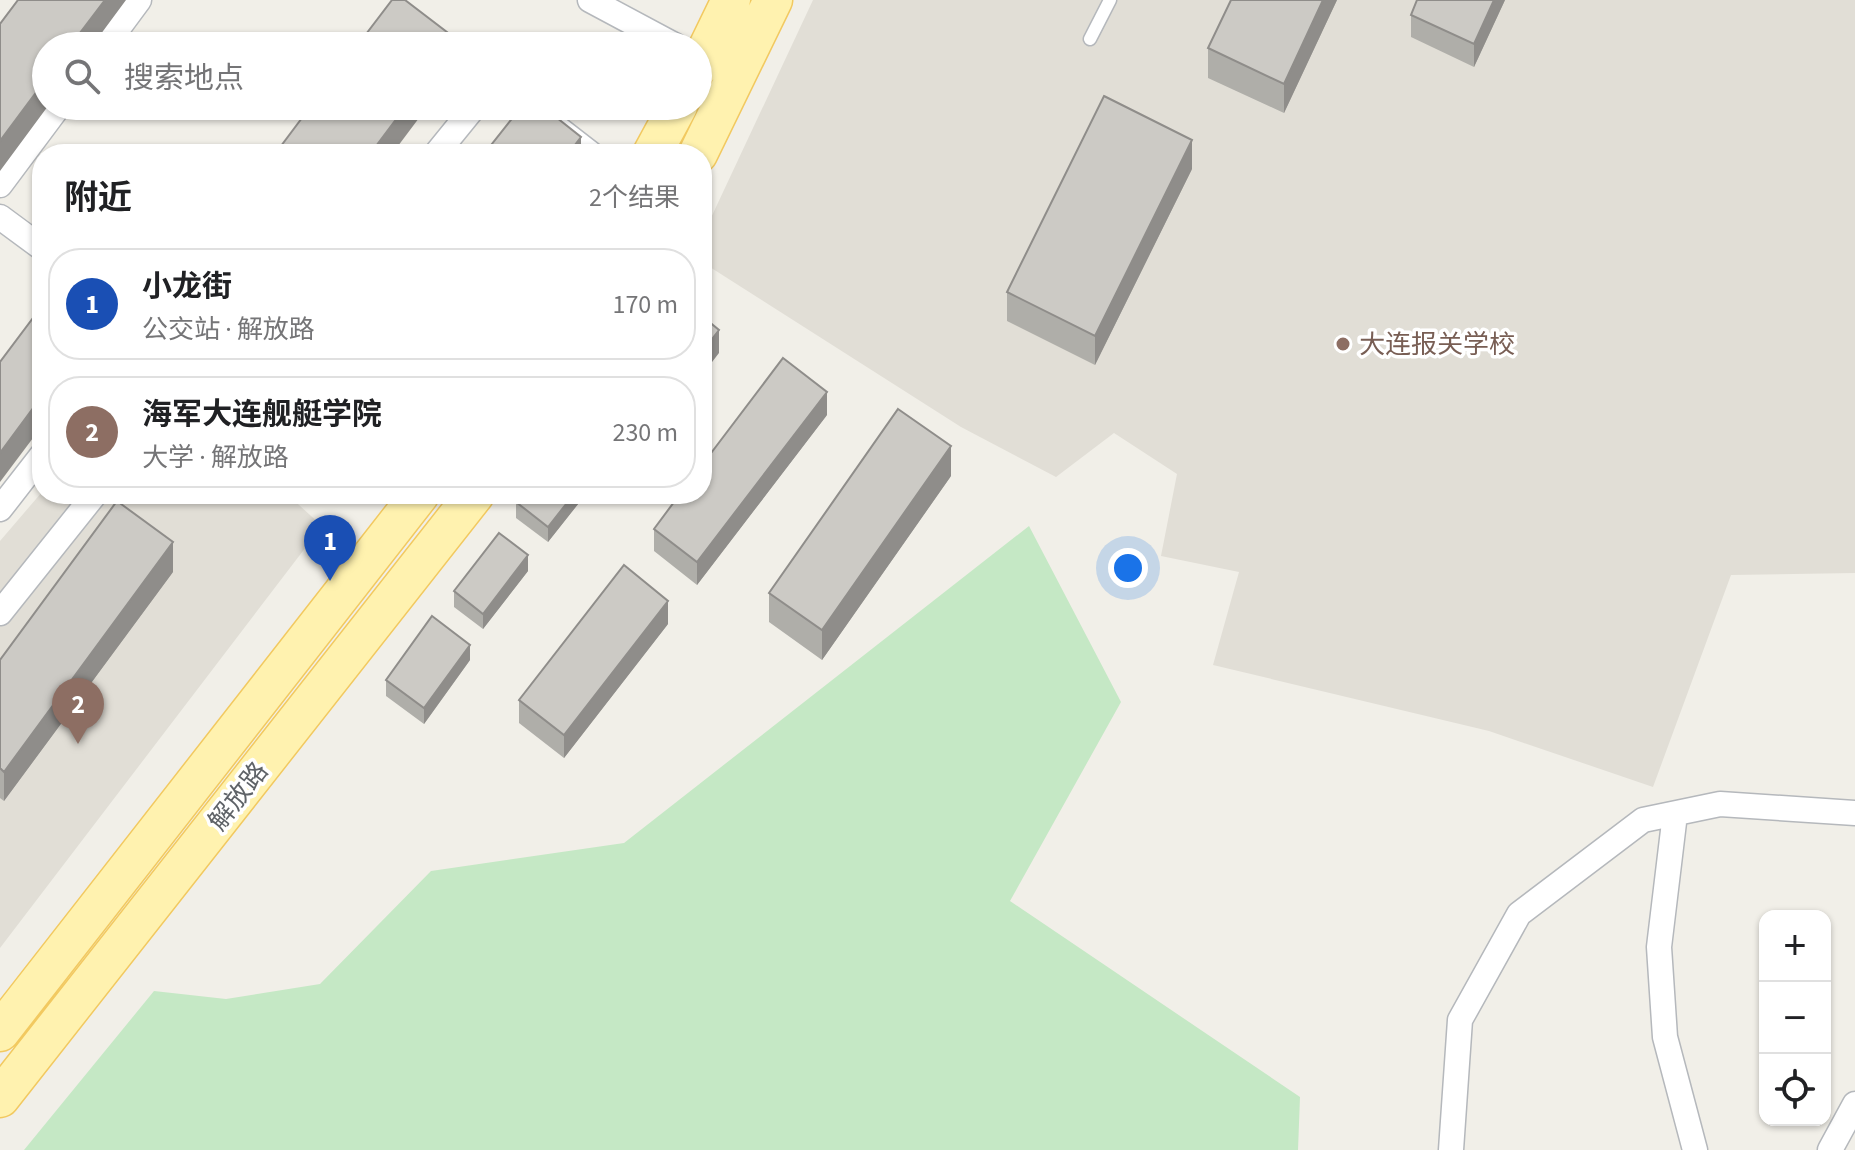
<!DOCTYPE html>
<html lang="zh">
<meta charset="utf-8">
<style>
body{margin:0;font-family:"Source Sans 3","Noto Sans SC",sans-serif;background:#f6f6f6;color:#202124}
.controls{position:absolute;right:24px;bottom:24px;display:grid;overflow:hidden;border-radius:16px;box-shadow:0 2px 6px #0004}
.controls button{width:72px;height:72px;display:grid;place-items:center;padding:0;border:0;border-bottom:2px solid #e0e0e0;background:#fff;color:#202124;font:40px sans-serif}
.you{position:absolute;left:1128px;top:568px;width:28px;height:28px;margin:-20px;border:6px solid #fff;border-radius:50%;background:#1a73e8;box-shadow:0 0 0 12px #1a73e833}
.badge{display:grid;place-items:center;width:52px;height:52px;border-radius:50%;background:#2563eb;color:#fff;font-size:26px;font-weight:700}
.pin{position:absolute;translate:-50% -66px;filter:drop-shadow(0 2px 4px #0008)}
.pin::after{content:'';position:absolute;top:42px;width:28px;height:24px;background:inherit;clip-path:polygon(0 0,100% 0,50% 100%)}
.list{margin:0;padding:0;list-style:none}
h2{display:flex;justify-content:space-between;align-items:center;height:104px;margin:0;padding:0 32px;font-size:34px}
h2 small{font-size:26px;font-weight:400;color:#757577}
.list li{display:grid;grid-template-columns:52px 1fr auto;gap:24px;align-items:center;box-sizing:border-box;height:112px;margin:0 16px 16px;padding:0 16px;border:2px solid #e0e0e0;border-radius:32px}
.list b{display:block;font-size:30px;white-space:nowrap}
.list p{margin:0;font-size:26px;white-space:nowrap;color:#757577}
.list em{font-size:26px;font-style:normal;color:#757577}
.icon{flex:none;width:44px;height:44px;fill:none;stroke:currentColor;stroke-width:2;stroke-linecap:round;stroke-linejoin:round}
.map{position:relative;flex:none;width:1855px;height:1150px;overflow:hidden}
.search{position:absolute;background:#fff;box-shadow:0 2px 6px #0004;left:32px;top:32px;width:680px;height:88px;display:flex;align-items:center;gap:20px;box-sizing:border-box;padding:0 28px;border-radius:44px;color:#757577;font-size:30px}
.panel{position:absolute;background:#fff;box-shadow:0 2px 6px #0004;left:32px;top:144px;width:680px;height:360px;border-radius:32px}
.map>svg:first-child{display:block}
</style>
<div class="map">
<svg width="1855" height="1150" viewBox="0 0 1855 1150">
<rect width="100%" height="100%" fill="#f1efe8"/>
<path fill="#e1ded6" d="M813 0H1855V573L1731 575 1653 787 1489 731 1213 665 1239 572 1161 556 1177 474 1114 433 1056 477 961 427 702 262V237Z
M42 492 287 494 322 526 0 948V541Z"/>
<path fill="#c5e8c5" d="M1029 526 1121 702 1010 901 1300 1097 1298 1150H24L154 991 226 999 320 984 431 871 624 843Z"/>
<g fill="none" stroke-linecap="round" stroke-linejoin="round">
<g stroke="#b5b8bc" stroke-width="15">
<path id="service" d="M1090 39 1110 0"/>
</g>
<g stroke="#b5b8bc" stroke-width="27">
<path id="minor" d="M590 0 676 46
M105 46 139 0
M529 106 591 154
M436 154 475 106
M0 185 59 106
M0 217 42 248
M0 509 42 455
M0 613 95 494
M1675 814 1659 947 1665 1037 1695 1150
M1451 1150 1460 1020 1519 914 1643 820 1720 804 1855 813
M1830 1150 1855 1104"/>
</g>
<g stroke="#f2c960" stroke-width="41">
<path id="primary" d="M698 68 731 0
M652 154 678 106
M698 154 773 0
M0 1032 420 494
M0 1098 475 494"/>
</g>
<use href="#service" stroke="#fff" stroke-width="12"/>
<use href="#minor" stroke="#fff" stroke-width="24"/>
<use href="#primary" stroke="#fff2af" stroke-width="38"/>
</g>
<path fill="#afaea9" d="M1337 0 1284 113 1208 78V48Z
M1417 0H1505L1474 67 1411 37V15Z
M1192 169 1095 365 1007 321V292Z
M827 415 697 585 654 551V529Z
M951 476 822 660 769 622V593Z
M522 494H586L548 542 516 518V502Z
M528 571 483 629 454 607V591Z
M173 572 4 801 0 798V660Z
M668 624 564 758 519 723V700Z
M470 660 424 724 386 696V680Z"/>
<path fill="#8f8d8a" d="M105 0H126L92 46H70Z
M1323 0H1337L1284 113V84Z
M1494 0H1505L1474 67V44Z
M46 79V106H48L0 171V141Z
M406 106H428L392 154H370Z
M581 137V154H568Z
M1192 140V169L1095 365V336Z
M719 330V353L702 375V352Z
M827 392V415L697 585V562Z
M42 396V426L0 482V453Z
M951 446V476L822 660V630Z
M574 494H586L548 542V527Z
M173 542V572L4 801V772Z
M528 555V571L483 629V614Z
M668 601V624L564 758V735Z
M470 645V660L424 724V708Z"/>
<path fill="#cccac5" stroke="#8f8d8a" stroke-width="2" d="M18 0H105L70 46H46V79L0 141V24Z
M392 0H405L456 39 451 46H357Z
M1231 0H1323L1284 84 1208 48Z
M1417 0H1494L1474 44 1411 15Z
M1104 96 1192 140 1095 336 1007 292Z
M311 106H406L370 154H275Z
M522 106H542L581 137 568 154H484Z
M42 306V396L0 453V362Z
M702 316 719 330 702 352Z
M783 358 827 392 697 562 654 529 680 494H702V465Z
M898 409 951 446 822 630 769 593Z
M522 494H574L548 527 516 502Z
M117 501 173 542 4 772 0 768V660Z
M499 533 528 555 483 614 454 591Z
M624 565 668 601 564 735 519 700Z
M432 616 470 645 424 708 386 680Z"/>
<circle fill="#8d6e63" stroke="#fff" stroke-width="3" cx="1343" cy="344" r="8"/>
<g text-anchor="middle" stroke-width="7" stroke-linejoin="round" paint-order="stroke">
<g font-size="26" fill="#785e54" stroke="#fff" text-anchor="start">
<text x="1359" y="353">大连报关学校</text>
</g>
<g font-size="26" fill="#5f6368" stroke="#fff">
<text transform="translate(238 796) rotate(-52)" y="9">解放路</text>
</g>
</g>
</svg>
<div class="controls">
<button>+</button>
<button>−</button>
<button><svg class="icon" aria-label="locate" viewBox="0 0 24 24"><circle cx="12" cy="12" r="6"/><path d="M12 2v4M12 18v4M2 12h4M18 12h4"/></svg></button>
</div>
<div class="you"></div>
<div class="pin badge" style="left:330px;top:581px;background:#1a4fb4">1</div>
<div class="pin badge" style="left:78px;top:744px;background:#8d6e63">2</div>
<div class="search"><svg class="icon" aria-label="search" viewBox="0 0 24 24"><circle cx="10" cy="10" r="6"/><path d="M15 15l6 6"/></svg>搜索地点</div>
<section class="panel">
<h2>附近<small>2个结果</small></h2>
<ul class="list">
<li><span class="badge" style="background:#1a4fb4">1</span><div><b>小龙街</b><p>公交站 · 解放路</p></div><em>170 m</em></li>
<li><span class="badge" style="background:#8d6e63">2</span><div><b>海军大连舰艇学院</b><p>大学 · 解放路</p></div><em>230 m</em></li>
</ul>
</section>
</div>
